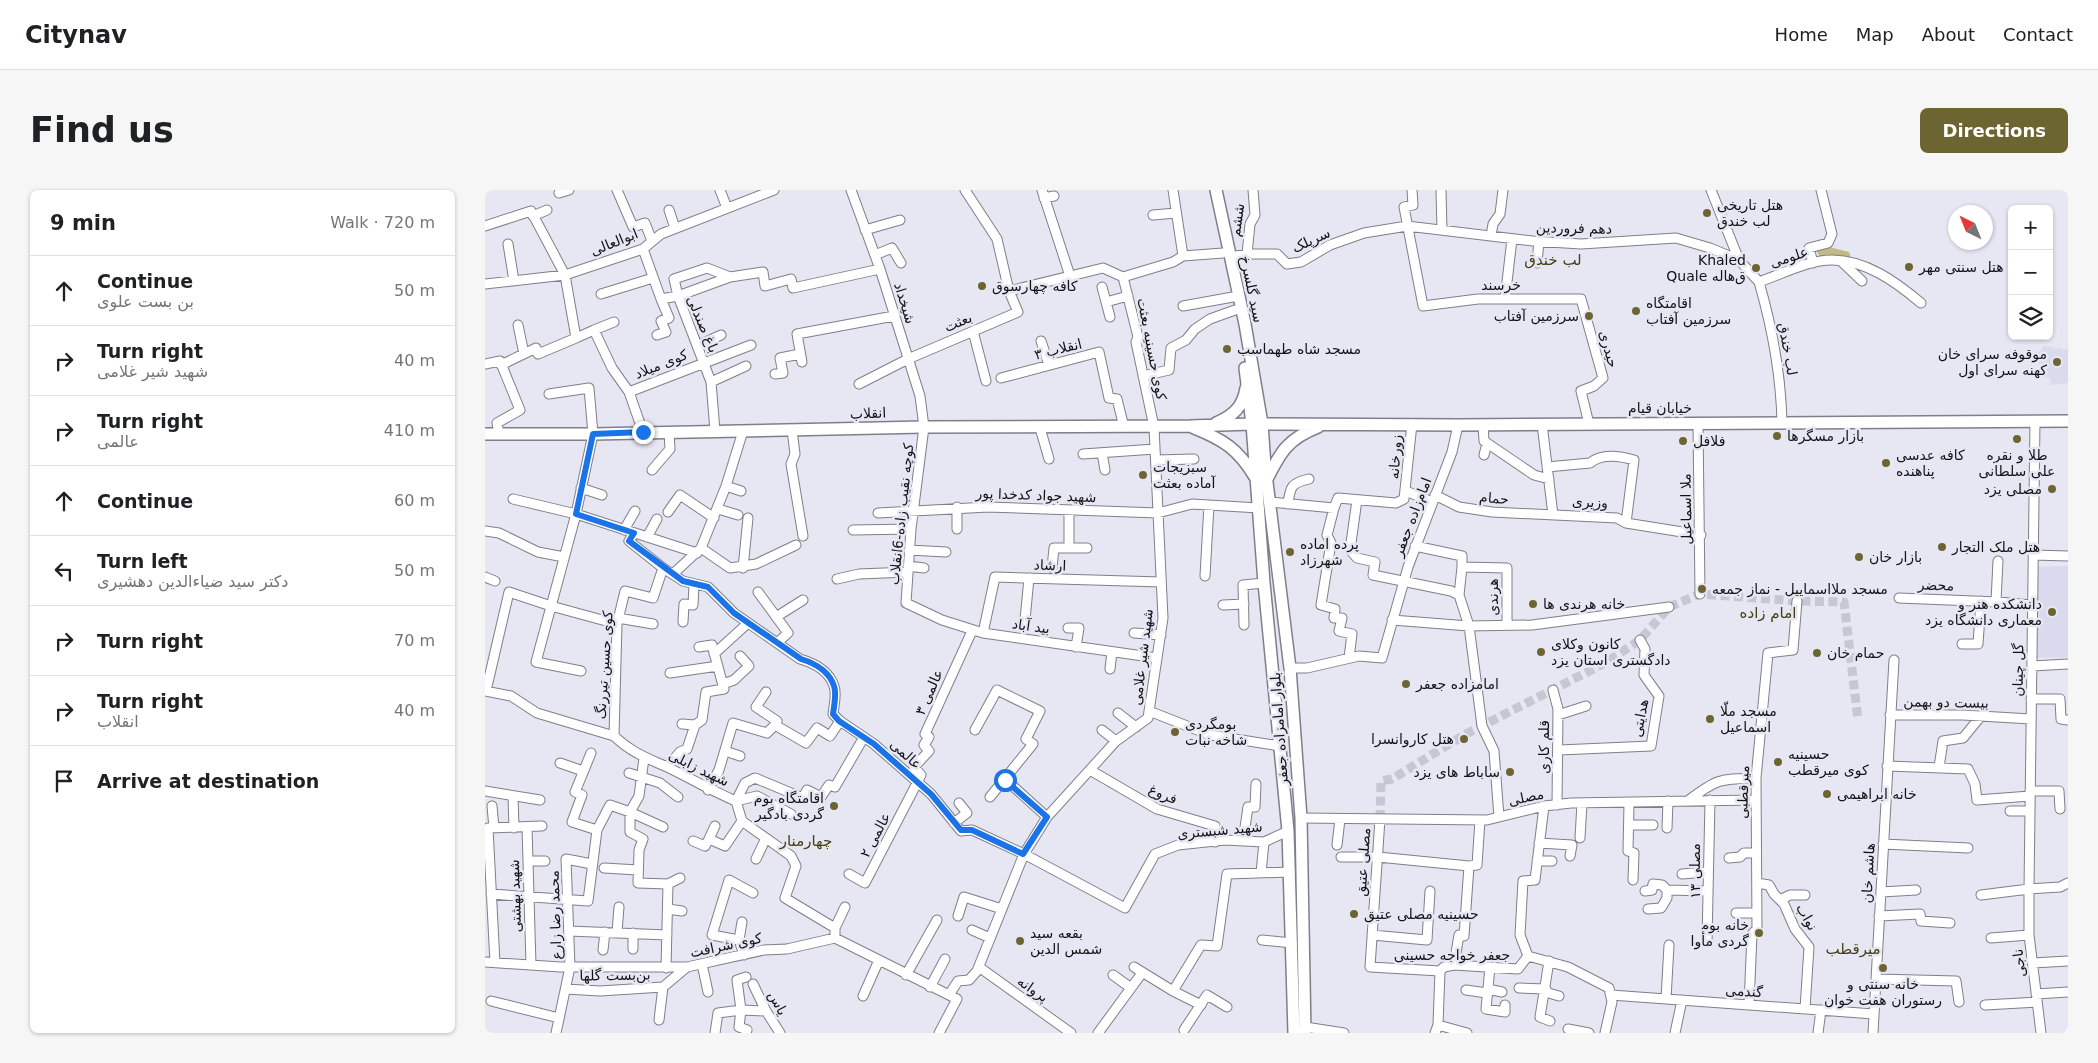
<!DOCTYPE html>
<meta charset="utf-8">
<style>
body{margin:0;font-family:"DejaVu Sans","Noto Naskh Arabic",sans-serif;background:#f6f6f6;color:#202124}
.controls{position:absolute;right:15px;top:15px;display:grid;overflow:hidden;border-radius:8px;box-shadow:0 1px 4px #0004}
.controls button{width:45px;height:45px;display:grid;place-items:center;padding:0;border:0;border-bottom:1px solid #e0e0e0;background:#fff;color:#202124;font:25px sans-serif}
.compass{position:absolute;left:1463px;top:15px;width:45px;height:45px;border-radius:50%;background:#fff;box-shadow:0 1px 4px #0004;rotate:317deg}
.stop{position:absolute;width:15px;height:15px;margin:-11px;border:4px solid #1a73e8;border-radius:50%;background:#fff}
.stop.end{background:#1a73e8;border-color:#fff;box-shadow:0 1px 5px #0008}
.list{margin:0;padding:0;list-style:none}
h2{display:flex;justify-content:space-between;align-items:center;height:65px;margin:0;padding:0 20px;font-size:21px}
h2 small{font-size:16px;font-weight:400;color:#757577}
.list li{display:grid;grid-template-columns:32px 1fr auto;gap:15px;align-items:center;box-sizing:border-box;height:70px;padding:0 20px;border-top:1px solid #e0e0e0}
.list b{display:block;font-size:19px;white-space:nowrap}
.list p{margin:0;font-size:16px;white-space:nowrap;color:#757577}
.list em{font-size:16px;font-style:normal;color:#757577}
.icon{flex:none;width:28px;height:28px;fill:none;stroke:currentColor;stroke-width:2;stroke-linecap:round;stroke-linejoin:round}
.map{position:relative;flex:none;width:1583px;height:843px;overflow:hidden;border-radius:8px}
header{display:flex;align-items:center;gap:30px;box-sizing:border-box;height:70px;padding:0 25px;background:#fff;border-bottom:1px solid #e0e0e0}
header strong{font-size:24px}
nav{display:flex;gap:28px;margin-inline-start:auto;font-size:18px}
.intro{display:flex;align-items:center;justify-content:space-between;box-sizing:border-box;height:120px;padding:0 30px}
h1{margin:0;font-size:35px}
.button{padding:12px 22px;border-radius:8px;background:#6c6531;color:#fff;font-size:18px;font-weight:700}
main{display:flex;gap:30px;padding:0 30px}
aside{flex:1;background:#fff;border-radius:8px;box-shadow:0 1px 4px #0004}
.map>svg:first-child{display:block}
</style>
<header>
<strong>Citynav</strong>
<nav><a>Home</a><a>Map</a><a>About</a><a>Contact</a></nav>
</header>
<div class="intro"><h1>Find us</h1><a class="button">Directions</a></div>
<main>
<aside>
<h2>9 min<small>Walk · 720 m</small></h2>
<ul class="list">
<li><svg class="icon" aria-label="ahead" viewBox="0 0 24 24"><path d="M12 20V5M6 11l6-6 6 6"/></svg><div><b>Continue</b><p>بن بست علوی</p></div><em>50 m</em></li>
<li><svg class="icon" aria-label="right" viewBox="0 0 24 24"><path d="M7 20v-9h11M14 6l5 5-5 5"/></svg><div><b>Turn right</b><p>شهید شیر غلامی</p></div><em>40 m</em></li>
<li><svg class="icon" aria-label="right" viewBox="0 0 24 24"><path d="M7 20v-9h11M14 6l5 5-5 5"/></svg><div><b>Turn right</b><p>عالمی</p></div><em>410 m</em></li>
<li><svg class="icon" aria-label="ahead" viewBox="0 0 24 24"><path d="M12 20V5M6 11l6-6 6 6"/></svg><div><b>Continue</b></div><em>60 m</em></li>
<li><svg class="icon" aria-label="left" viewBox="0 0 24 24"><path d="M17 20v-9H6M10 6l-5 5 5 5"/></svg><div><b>Turn left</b><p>دکتر سید ضیاءالدین دهشیری</p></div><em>50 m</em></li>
<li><svg class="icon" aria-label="right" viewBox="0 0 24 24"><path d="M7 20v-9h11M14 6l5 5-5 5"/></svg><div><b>Turn right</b></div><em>70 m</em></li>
<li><svg class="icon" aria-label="right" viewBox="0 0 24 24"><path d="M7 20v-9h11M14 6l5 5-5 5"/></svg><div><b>Turn right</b><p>انقلاب</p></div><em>40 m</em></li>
<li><svg class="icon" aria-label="arrive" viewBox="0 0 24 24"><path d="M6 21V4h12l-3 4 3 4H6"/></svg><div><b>Arrive at destination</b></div></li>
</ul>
</aside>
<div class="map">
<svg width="1583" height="843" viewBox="0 0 1583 843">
<rect width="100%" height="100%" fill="#e6e7f3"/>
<path fill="#d9daed" d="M1557 156 1569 157 1570 159 1577 158 1578 161 1583 158V193L1566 195 1565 188H1560L1550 163 1557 160Z
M1583 376V467L1552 468 1551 377Z"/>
<path fill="#c1ba82" d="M1344 57 1364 62 1366 68 1351 65 1335 67 1331 60Z"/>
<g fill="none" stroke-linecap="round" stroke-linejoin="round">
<path stroke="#c6c7d2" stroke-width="9" stroke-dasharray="9 4.5" stroke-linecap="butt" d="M895 629 896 591 907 589 979 545 1120 473 1155 450 1184 417 1215 404 1312 411 1359 412 1373 530"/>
<g stroke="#7f7f8a" stroke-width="11">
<path id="minor" d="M132 0 148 37 160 33 167 51
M235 0 242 18
M366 0 395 79 435 206 439 237 426 339 421 413 457 430 498 443 672 468
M557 0 585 86
M688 0 698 66
M927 0 928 15 919 17 938 116 993 109H1096L1118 188 1109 196 1096 201 1104 234
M956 0 957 40
M1226 0 1254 70 1274 92C1297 84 1323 70 1347 70 1381 70 1411 92 1436 113
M74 3 84 0
M559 8 569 6
M184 20 190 38
M668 25 691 23
M48 26 62 20
M0 36 46 21 80 85 91 148 109 140 127 178 144 202 158 242
M380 40 415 30
M1006 46 1008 34 1015 24 1018 0
M23 54 29 91
M158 59 176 109 193 106 226 192 230 241
M762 64 765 34 770 25 768 0
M390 65 407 58 416 73
M745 67 762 64H792L802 74 816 72 845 55 879 43 922 36 1048 51 1096 54 1191 48 1225 58 1254 70
M1356 71 1377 91
M1052 73 1054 51
M1328 73 1324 58 1343 53 1347 44 1336 0
M245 87 222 78 189 89 193 106 245 87 278 82 280 96 306 89 308 98 395 79
M1274 92C1287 137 1296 185 1297 233
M0 94 80 85 158 59 176 44 289 0
M617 97 625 127
M524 101 618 78 638 87 688 72 698 66 738 63
M116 104 168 88
M1020 109 1027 49
M621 112 643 106
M698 116 748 107
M33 135 39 164
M109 140 129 132
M488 141 501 191
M172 145 181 142 176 131 184 128 176 109
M556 151 564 175
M214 155 236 145
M317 172 312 144 409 126
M0 174 15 171 35 220 12 233 14 244
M16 175 51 158 53 164 91 148
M290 184 298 183 295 168 315 164
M658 186 684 180 686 158 701 150 710 139 725 129 750 120
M516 188 614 162 624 208 632 209 639 237
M226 192 261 176
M374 194 423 169 533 122 524 101 512 49 480 0
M144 202 266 155
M64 204 104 198 108 244 91 324 51 472 96 481
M1550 231 1544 699V745L1556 843
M1213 233 1215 404
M1057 234 1068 325
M998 235 999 251 1049 285 1064 289
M555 238 564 269
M307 240 310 264 306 274 318 346
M617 263 620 280
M598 264 670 259
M999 265 1002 253
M671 270 709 269
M1062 277 1105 273C1117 263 1135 266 1149 270L1141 333
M167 280 185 259 184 242
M241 296 256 301
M96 298 117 305
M921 301 947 312
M950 305 974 317 1007 322 1132 328 1141 333 1216 345
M28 309 91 324 212 363
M872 310 865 360 872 368 890 372 888 385 966 401 974 405 984 436 997 536 1009 561 1014 627
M785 312 849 318 853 308 911 313 919 309 927 234
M803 314C805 297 806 293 824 289
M849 318 842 345 846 353 836 415 850 419 849 428H857L854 441 867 444 864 468
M233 319 253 325
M183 322 195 305 229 328
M393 323 503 317 673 323 707 314 774 318
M472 339V317
M139 340 150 321
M368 340 426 339
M0 341 14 343 53 362 79 367
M149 343 144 351 178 378
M162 347 172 329
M930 356 977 366V377L1022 378V435
M216 358 245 378 271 374 311 355
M584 358V320
M424 360 461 362
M1548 365 1583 366
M423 376 439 378
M258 378 263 328
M567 378 569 358H602
M188 384 216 358 241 296 258 241
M720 386 724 315
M0 387 10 391
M352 389 374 384 423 382
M273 402 303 443 292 453
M974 405 977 377
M1414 408 1513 412 1547 415
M1511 411 1513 371
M738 415 759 414
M291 427 318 410
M133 428 168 434
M540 430 544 388
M907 430 984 436 1047 435 1184 417
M198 432 199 414 208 415 209 394
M759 435 758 395 779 393
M583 438H594L591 457
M498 443 510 387 676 392
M649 443 676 445
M1477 454H1493L1496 411
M229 464 263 433
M1547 476 1583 474
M805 478H822L874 466 897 468 923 377 967 262 973 235
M625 479 627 462
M185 483 233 476
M238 494 249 490 264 476 255 466
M1068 500 1073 519 1072 615
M0 501 26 506 52 523 129 546 132 434 140 401 168 408 178 378 198 391 223 397 249 423 315 469C329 473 344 481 349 496 352 504 349 516 348 524L355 531 389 554 446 604 476 641 487 640 539 664 640 718 670 664 693 655 740 650 779 652 803 641
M1 501 24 402 66 416 132 434
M281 502 271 517 292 531 290 535
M1546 509H1575L1576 529 1583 530
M664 521 725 545 795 556
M633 523 651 537
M1073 525 1101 516
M1405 525H1478L1546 529
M197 534 210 535
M490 540 512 500 555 521 541 549 548 554 505 607
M617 540 631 551
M129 546C147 563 160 567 182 577 205 588 227 601 251 611L257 631 306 666 311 676 300 708 350 738V748
M1074 560 1166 556 1174 506 1159 485 1160 459 1155 450
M240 561 255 566
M106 563 90 602 97 605 87 632 112 640
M159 568 154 606 145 622V642L158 649 154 660 153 693 183 694 181 778
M75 573 98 581
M1402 576 1483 579 1490 594 1492 610 1545 606
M182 577 195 562 202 559 210 535 217 530 221 502 239 499 227 455 214 457
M1454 577 1458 551 1478 548 1496 526
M605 580 672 619 730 636V652
M144 583 175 593 193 607
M520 589 562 627
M223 600 234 580 248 533 282 543 290 535 321 553 332 538 345 546 355 531
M0 601 55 610
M1545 601H1574L1575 619
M28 606 29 638
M1204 610C1233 588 1236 589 1271 588
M251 611 260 593 270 588 318 608 322 600 336 607 344 595 350 597 379 547
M251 611 272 606 306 624
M1144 613 1143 661 1149 663 1148 690
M7 616 9 638
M1525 621H1545
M816 628 1002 630 1059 616 1086 613 1270 610
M895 629 885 777 955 781 959 777 969 775 1033 779 1043 766
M469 633 482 623 474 613
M1144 635H1168
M42 637 46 775
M1182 638 1183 611
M1095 648 1097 613
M224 649 230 636
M208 651 220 656 224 649 240 656 257 631
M758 651 763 617H770L771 594
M1054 653 1087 655 1085 666
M1398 654 1483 658
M852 655 855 629
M856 667H893L984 676
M1244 668 1255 667 1259 663H1271
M271 669 281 648
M43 671H60
M1052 671H1067
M119 678 153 680
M776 683 779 652
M364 684 380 693 432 593 436 585 429 577 444 561 439 555 444 547 440 544 487 441
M1197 684 1222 682
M1272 693 1284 695 1289 704 1299 714 1310 739 1324 757 1320 819
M183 694 195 688
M1160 701 1167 700 1168 694 1177 695 1182 700
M1396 702 1431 700
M6 704 103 711 112 640 125 615 145 622 178 637
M1496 705 1544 699 1575 697 1583 693
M1295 710 1305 705H1320
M183 719 197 721
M1163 719 1176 718 1182 708V700L1223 701
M1251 723H1272
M473 726 479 707 517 719
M1394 726 1435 724 1436 731 1465 733
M350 738 360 717
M487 740 505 748
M84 741 182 745
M132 742 134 717
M148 743V759
M887 745 942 750 945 701
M1506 748 1544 745
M254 750 257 732
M777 750 807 753
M1222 752 1225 610
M118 760 120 742
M259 765 254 750 227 745 244 690 268 703
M1043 766 1035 745 1038 691 1050 690 1059 616
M1043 766 1083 777 1124 798 1127 812 1120 843
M1064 771 1055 827 1065 831
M0 772 75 777H202L279 760 302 759 350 748 472 809 454 843
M10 773 3 638 57 636
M1548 773 1583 771
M217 774 223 802
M969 775 974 745 979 746 984 676 992 675 995 630
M494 777 586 843
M649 777 688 801 716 815
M1005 777 1001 819 1020 822V815
M421 785 452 730
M628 785 646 798
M261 787 252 790 256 820 254 837 262 840 261 843
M1391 789 1471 791 1474 812
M268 794 281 821 295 843
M178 797 202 777
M445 797 460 769
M1034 798 1061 799
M81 799 115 801 178 797 174 830
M1003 799 1017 802
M981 800 1002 803
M688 801 716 755 732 756 742 684 805 682
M1060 802 1074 806
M1551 804 1583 802
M464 805 473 791 484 790 492 781 539 664 562 627 631 551 663 528 678 428 669 237 651 152 653 147 638 87
M1126 805 1389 824
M378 806 394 770
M1181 809 1184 755
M6 811 74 828
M1264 815 1267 744 1272 739 1271 588 1283 463 1308 460 1312 411
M1500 815 1552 812
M953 835 982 843
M820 837 859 843
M1083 839 1104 843
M699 840 722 805 742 817
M71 843 85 777 81 669 107 674
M230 843 233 823 256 820 281 821
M613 843 657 783
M950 843 953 835 955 781
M1190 843 1197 810
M1333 843 1336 820
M1388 843 1409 470"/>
</g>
<g stroke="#7f7f8a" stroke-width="14">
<path id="major" d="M731 0 760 134 777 234 780 276 805 478 816 628 820 843
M760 178 767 234 779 393 803 641 809 843
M731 233C748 226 758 217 761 198
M709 238C739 250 753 259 770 287
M0 244H108L439 237 705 236 767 234 973 235 1583 231
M782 289C796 261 803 249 833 237"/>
</g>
<use href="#minor" stroke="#fff" stroke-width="9"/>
<use href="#major" stroke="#fff" stroke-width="11"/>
</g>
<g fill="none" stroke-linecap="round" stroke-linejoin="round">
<path stroke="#1a73e8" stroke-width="6" d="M158 242 108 244 91 324 149 343 144 351 198 391 223 397 249 423 316 469C329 473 344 481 349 496 352 504 349 516 348 524L354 531 389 554 446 604 476 640H487L538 664 562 627 520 590"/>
</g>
<g fill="#6c6531" stroke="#e6e7f3" stroke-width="2">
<circle cx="1222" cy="23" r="5"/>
<circle cx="1424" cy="77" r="5"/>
<circle cx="1271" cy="78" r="5"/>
<circle cx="497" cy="96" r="5"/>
<circle cx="1151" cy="121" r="5"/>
<circle cx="1104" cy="126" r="5"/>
<circle cx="742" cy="159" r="5"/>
<circle cx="1572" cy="172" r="5"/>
<circle cx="1292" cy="246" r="5"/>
<circle cx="1532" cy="249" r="5"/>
<circle cx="1198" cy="251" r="5"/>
<circle cx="1401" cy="273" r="5"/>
<circle cx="658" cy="285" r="5"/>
<circle cx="1567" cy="299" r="5"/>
<circle cx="1457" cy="357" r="5"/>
<circle cx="805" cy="362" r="5"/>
<circle cx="1374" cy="367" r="5"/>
<circle cx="1217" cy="399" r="5"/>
<circle cx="1048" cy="414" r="5"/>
<circle cx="1567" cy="422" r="5"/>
<circle cx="1056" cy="462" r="5"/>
<circle cx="1332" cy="463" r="5"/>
<circle cx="921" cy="494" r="5"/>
<circle cx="1225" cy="529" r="5"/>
<circle cx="690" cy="542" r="5"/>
<circle cx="979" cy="549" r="5"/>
<circle cx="1293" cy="572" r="5"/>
<circle cx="1025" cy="582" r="5"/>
<circle cx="1342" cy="604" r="5"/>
<circle cx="349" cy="616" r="5"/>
<circle cx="869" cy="724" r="5"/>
<circle cx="1274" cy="743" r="5"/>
<circle cx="535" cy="751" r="5"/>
<circle cx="1398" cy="778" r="5"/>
</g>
<g text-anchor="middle" stroke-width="5" stroke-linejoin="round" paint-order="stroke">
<g font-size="14" fill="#121216" stroke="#e6e7f3" text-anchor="start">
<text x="1232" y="20">هتل تاریخی<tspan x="1232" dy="16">لب خندق</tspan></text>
<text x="1261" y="75" text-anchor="end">Khaled<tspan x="1261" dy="16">Quale ق‌هاله</tspan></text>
<text x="1434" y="82">هتل سنتی مهر</text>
<text x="507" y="101">کافه چهارسوق</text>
<text x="1161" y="118">اقامتگاه<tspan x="1161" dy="16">سرزمین آفتاب</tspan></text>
<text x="1094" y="131" text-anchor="end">سرزمین آفتاب</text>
<text x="752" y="164">مسجد شاه طهماسب</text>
<text x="1562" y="169" text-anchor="end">موقوفه سرای خان<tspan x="1562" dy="16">کهنه سرای اول</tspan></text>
<text x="1302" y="251">بازار مسگرها</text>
<text x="1208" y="256">فلافل</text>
<text x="1411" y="270">کافه عدسی<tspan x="1411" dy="16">پناهنده</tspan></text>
<text x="1532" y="270" text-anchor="middle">طلا و نقره<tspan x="1532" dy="16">علی سلطانی</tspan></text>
<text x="668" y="282">سبزیجات<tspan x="668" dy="16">آماده بعثت</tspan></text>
<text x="1557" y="304" text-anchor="end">مصلی یزد</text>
<text x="815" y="359">پرده اماده<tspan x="815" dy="16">شهرزاد</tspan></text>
<text x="1467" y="362">هتل ملک التجار</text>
<text x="1384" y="372">بازار خان</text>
<text x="1227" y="404">مسجد ملااسماییل - نماز جمعه</text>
<text x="1058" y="419">خانه هرندی ها</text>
<text x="1557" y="419" text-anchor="end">دانشکده هنر و<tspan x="1557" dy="16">معماری دانشگاه یزد</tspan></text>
<text x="1066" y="459">کانون وکلای<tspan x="1066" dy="16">دادگستری استان یزد</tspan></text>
<text x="1342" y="468">حمام خان</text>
<text x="931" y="499">امامزاده جعفر</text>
<text x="1235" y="526">مسجد ملّا<tspan x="1235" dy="16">اسماعیل</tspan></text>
<text x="700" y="539">بومگردی<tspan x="700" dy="16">شاخه نبات</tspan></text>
<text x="969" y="554" text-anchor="end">هتل کاروانسرا</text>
<text x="1303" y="569">حسینیه<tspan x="1303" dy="16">کوی میرقطب</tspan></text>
<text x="1015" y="587" text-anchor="end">ساباط های یزد</text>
<text x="1352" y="609">خانه ابراهیمی</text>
<text x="339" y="613" text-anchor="end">اقامتگاه بوم<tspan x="339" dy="16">گردی بادگیر</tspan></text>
<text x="879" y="729">حسینیه مصلی عتیق</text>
<text x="1264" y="740" text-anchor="end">خانه بوم<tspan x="1264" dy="16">گردی مأوا</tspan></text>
<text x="545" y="748">بقعه سید<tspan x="545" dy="16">شمس الدین</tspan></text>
<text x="1398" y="799" text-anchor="middle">خانه سنتی و<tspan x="1398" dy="16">رستوران هفت خوان</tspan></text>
</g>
<g font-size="14" fill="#121216" stroke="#e6e7f3">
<text transform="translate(752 30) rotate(-82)" y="5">ششم</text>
<text transform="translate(1089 38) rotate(1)" y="5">دهم فروردین</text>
<text transform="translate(826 50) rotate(-25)" y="5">سرپلک</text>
<text transform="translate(129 52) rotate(-22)" y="5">ابوالعالی</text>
<text transform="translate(1304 67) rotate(-18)" y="5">علومی</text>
<text x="1016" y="100">خرسند</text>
<text transform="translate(767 99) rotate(78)" y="5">سید گلسرخ</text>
<text transform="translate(420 113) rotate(73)" y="5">شیخداد</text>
<text transform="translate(473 132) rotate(-23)" y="5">بعثت</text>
<text transform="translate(218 134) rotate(67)" y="5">باغ صندلی</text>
<text transform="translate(573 159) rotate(-14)" y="5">انقلاب ۳</text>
<text transform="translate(667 159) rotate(79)" y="5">کوی حسینیه بعثت</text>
<text transform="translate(1124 159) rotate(75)" y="5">حیدری</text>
<text transform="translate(1303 159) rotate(80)" y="5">لب خندق</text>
<text transform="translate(176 174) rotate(-22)" y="5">کوی میلاد</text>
<text x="1175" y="223">خیابان قیام</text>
<text transform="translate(383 223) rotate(-2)" y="5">انقلاب</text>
<text transform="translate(910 267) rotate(-86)" y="5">زورخانه</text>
<text transform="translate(551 305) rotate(2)" y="5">شهید جواد کدخدا پور</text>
<text transform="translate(1009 308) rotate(5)" y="5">حمام</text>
<text transform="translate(1105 312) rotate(3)" y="5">وزیری</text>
<text transform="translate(1201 319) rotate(-91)" y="5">ملا اسماعیل</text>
<text transform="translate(416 324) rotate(-84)" y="5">کوچه نقیب زاده-6انقلاب</text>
<text transform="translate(927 327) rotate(-69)" y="5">امام‌زاده جعفر</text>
<text transform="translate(565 375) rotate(2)" y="5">ارشاد</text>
<text transform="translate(1451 395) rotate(2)" y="5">محضر</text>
<text transform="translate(1008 407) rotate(-90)" y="5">هرندی</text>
<text transform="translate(546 436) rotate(8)" y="5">بید آباد</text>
<text transform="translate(657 467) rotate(-83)" y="5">شهید شیر غلامی</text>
<text transform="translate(119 475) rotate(-86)" y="5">کوی حسین تیررنگ</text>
<text transform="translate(1533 480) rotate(-89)" y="5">گل چینان</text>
<text transform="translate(444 502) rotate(-66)" y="5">عالمی ۳</text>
<text transform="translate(1461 512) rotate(1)" y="5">بیست دو بهمن</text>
<text transform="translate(1155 528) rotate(-80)" y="5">هدایتی</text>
<text transform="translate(794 539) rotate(-94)" y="5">بلوار امامزاده جعفر</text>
<text transform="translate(1059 557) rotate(-90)" y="5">قلم کاری</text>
<text transform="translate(421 564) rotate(42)" y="5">عالمی</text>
<text transform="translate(214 578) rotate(26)" y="5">شهید زابلی</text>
<text transform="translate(1258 602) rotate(-88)" y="5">میرقطبی</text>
<text transform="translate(678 604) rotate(23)" y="5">فروغ</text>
<text transform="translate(1041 607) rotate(-12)" y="5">مصلی</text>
<text transform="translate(735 640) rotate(-5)" y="5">شهید شبستری</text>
<text transform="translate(390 645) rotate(-62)" y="5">عالمی ۲</text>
<text transform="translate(878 672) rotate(-86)" y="5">مصلی عتیق</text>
<text transform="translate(1210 681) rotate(-90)" y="5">مصلی ۱۳</text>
<text transform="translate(1383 683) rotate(-87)" y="5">هاشم خان</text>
<text transform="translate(30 706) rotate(-92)" y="5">شهید بهشتی</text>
<text transform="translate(70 725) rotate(-92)" y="5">محمد رضا زارع</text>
<text transform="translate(1322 727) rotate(60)" y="5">نواب</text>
<text transform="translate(241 755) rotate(-12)" y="5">کوی شرافت</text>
<text x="967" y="770">جعفر خواجه حسینی</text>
<text transform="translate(1534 773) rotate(-97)" y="5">ناجی</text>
<text transform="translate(130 785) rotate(-1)" y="5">بن‌بست گلها</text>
<text transform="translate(548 799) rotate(35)" y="5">پروانه</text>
<text transform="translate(1259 801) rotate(4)" y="5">گندمی</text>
<text transform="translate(293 813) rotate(62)" y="5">یاس</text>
</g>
<g font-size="15" fill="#443f15" stroke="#e6e7f3">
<text x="1068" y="75">لب خندق</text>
<text x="1283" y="428">امام زاده</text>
<text x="321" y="656">چهارمنار</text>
<text x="1368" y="764">میرقطب</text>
</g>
</g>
</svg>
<div class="controls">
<button>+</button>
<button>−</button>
<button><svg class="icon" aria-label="layers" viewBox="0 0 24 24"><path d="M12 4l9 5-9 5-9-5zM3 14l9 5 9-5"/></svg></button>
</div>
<svg class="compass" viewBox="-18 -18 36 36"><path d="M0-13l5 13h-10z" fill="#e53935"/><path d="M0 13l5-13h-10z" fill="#757577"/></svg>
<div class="stop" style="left:520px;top:590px"></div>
<div class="stop end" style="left:158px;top:242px"></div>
</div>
</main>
